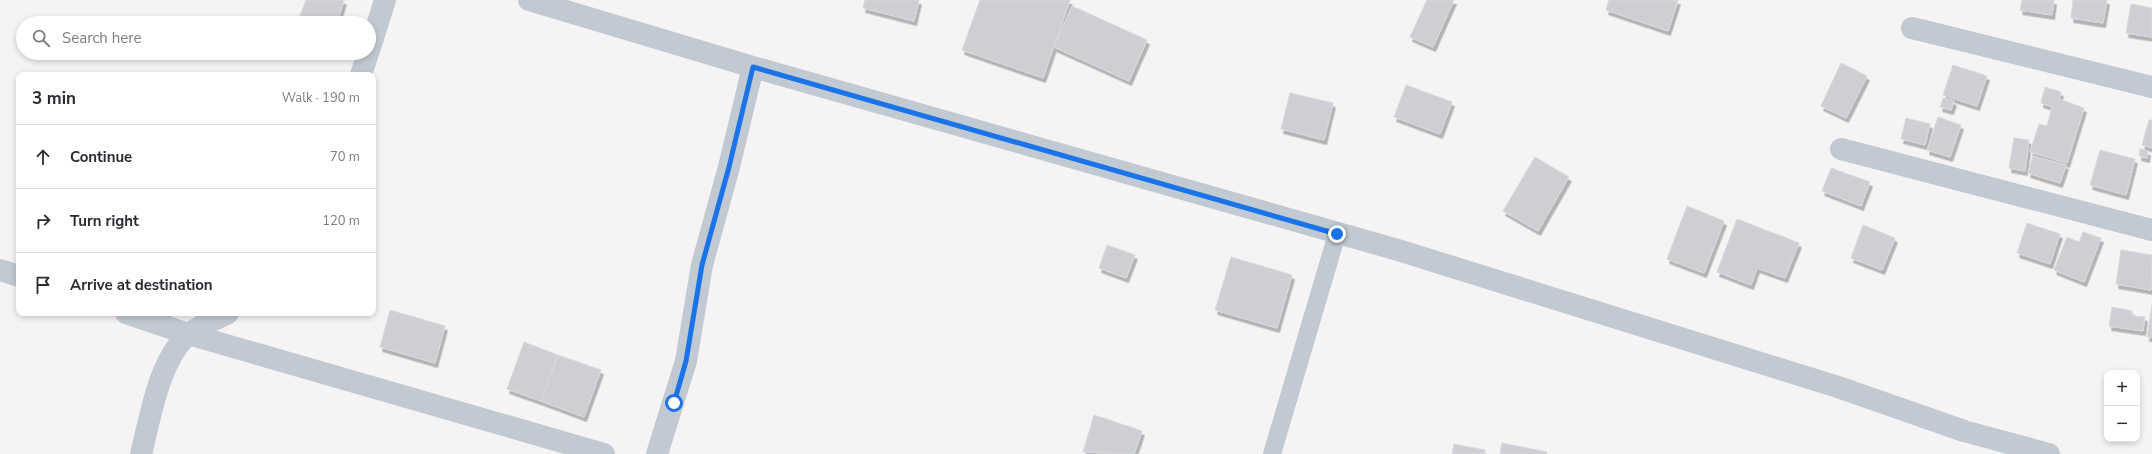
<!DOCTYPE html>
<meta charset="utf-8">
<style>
body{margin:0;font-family:"Nunito Sans",sans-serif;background:#f7f7f7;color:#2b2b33}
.controls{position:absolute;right:12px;bottom:12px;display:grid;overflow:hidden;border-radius:8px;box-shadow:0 2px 6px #0003}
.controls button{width:36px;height:36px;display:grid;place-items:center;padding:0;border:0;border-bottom:1px solid #e1e1e2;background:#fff;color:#2b2b33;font:20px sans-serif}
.stop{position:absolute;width:12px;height:12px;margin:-9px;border:3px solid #1a73e8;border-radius:50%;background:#fff}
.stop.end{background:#1a73e8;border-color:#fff;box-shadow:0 1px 4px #0008}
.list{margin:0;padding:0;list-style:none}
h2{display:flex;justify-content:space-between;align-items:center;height:52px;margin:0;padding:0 16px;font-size:17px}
h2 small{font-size:13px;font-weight:400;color:#7c7c81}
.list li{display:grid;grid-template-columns:26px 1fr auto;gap:12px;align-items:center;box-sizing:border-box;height:64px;padding:0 16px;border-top:1px solid #e1e1e2}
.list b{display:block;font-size:15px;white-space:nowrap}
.list em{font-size:13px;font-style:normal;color:#7c7c81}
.icon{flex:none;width:22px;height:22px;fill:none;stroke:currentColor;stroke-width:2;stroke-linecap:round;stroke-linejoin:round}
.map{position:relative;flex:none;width:2152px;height:454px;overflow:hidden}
.search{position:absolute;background:#fff;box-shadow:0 2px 6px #0003;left:16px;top:16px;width:360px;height:44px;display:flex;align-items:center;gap:10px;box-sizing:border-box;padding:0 14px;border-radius:22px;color:#7c7c81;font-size:15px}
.panel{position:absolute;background:#fff;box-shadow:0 2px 6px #0003;left:16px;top:72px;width:360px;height:244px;border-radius:8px}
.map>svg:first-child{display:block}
</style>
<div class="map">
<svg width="2152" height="454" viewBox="0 0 2152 454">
<defs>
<filter id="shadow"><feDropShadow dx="2.5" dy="4.5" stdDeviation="0" flood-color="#0004"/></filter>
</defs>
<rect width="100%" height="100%" fill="#f5f3f3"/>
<path fill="#cdcfd5" stroke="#d7d9de" filter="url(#shadow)" d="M306 0H344L337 23H304L298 21Z
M865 0H919L914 21 863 8Z
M980 0H1070L1043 78 962 50Z
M1427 0H1454L1433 47 1410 37Z
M1609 0H1678L1668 31 1606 10Z
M2022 0H2054L2052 15 2020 10Z
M2073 0H2107L2103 23 2071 18Z
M2131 4 2152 8V37L2126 33Z
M1072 6 1147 40 1129 81 1054 47Z
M1841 63 1867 76 1846 118 1821 106Z
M1953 65 1987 76 1977 106 1943 95Z
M1406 85 1452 102 1440 134 1394 117Z
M2045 87 2061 92 2059 99 2084 108 2067 163 2030 152 2039 124 2047 126 2052 107 2041 103Z
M1290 93 1333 103 1324 140 1281 129Z
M1943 98 1954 101 1951 110 1940 107Z
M1938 117 1961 125 1950 157 1927 150Z
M1906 118 1930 124 1925 145 1901 139Z
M2149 120H2152V148L2142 145Z
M2014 138 2029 140 2025 171 2009 168Z
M2140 149 2148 151 2147 158 2139 156Z
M2100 150 2135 159 2126 195 2090 185Z
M2033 156 2066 165 2060 183 2028 173Z
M1535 157 1569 177 1538 231 1503 211Z
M1831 168 1870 182 1861 206 1822 191Z
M1687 206 1724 221 1704 273 1667 259Z
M1737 219 1799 243 1785 278 1757 268 1751 285 1717 272Z
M2027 223 2060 234 2050 264 2017 253Z
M1863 225 1895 238 1882 270 1851 258Z
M2083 232 2101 238 2084 282 2054 270 2067 237 2079 242Z
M1107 245 1135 255 1126 278 1099 268Z
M2121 250 2152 255 2151 290 2116 284Z
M1231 257 1292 275 1277 328 1215 310Z
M2152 305V337H2147Z
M2112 307 2132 311V316L2145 317 2143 331 2109 326Z
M390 310 445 326 435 363 380 347Z
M524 342 558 355 541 401 507 389Z
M558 355 601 370 584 417 541 401Z
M1094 415 1142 431 1134 454 1083 452Z
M1502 443 1547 452 1546 454H1500Z
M1454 444 1485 450 1484 454H1452Z"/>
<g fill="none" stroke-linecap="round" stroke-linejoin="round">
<path stroke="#c1cad2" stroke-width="18" d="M1272 454 1337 234"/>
<path stroke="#c1cad2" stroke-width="22" d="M529 0 753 67 1398 250 1838 387 1964 431 2049 454
M1912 28 2152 87
M369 51 385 0
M361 75 368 53
M1841 149 2152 230
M0 270 19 276
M126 313 188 334 604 454
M141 454C151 415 158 364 187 335 196 327 217 319 228 313
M657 454 686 361 702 265 729 167 753 67"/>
</g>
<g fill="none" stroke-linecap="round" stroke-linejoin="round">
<path stroke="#1a73e8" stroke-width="5" d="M674 403 686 361 702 265 729 167 753 67 1337 234"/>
</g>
</svg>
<div class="controls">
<button>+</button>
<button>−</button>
</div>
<div class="stop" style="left:674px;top:403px"></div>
<div class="stop end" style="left:1337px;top:234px"></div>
<div class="search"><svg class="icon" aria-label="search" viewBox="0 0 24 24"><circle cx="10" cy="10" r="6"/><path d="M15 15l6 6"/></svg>Search here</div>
<section class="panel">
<h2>3 min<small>Walk · 190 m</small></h2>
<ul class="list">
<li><svg class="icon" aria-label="ahead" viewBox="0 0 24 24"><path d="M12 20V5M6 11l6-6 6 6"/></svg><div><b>Continue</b></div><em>70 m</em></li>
<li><svg class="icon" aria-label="right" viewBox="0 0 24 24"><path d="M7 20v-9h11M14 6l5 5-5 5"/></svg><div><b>Turn right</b></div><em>120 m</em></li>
<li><svg class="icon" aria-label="arrive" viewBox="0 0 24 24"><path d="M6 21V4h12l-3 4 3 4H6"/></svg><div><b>Arrive at destination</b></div></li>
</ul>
</section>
</div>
